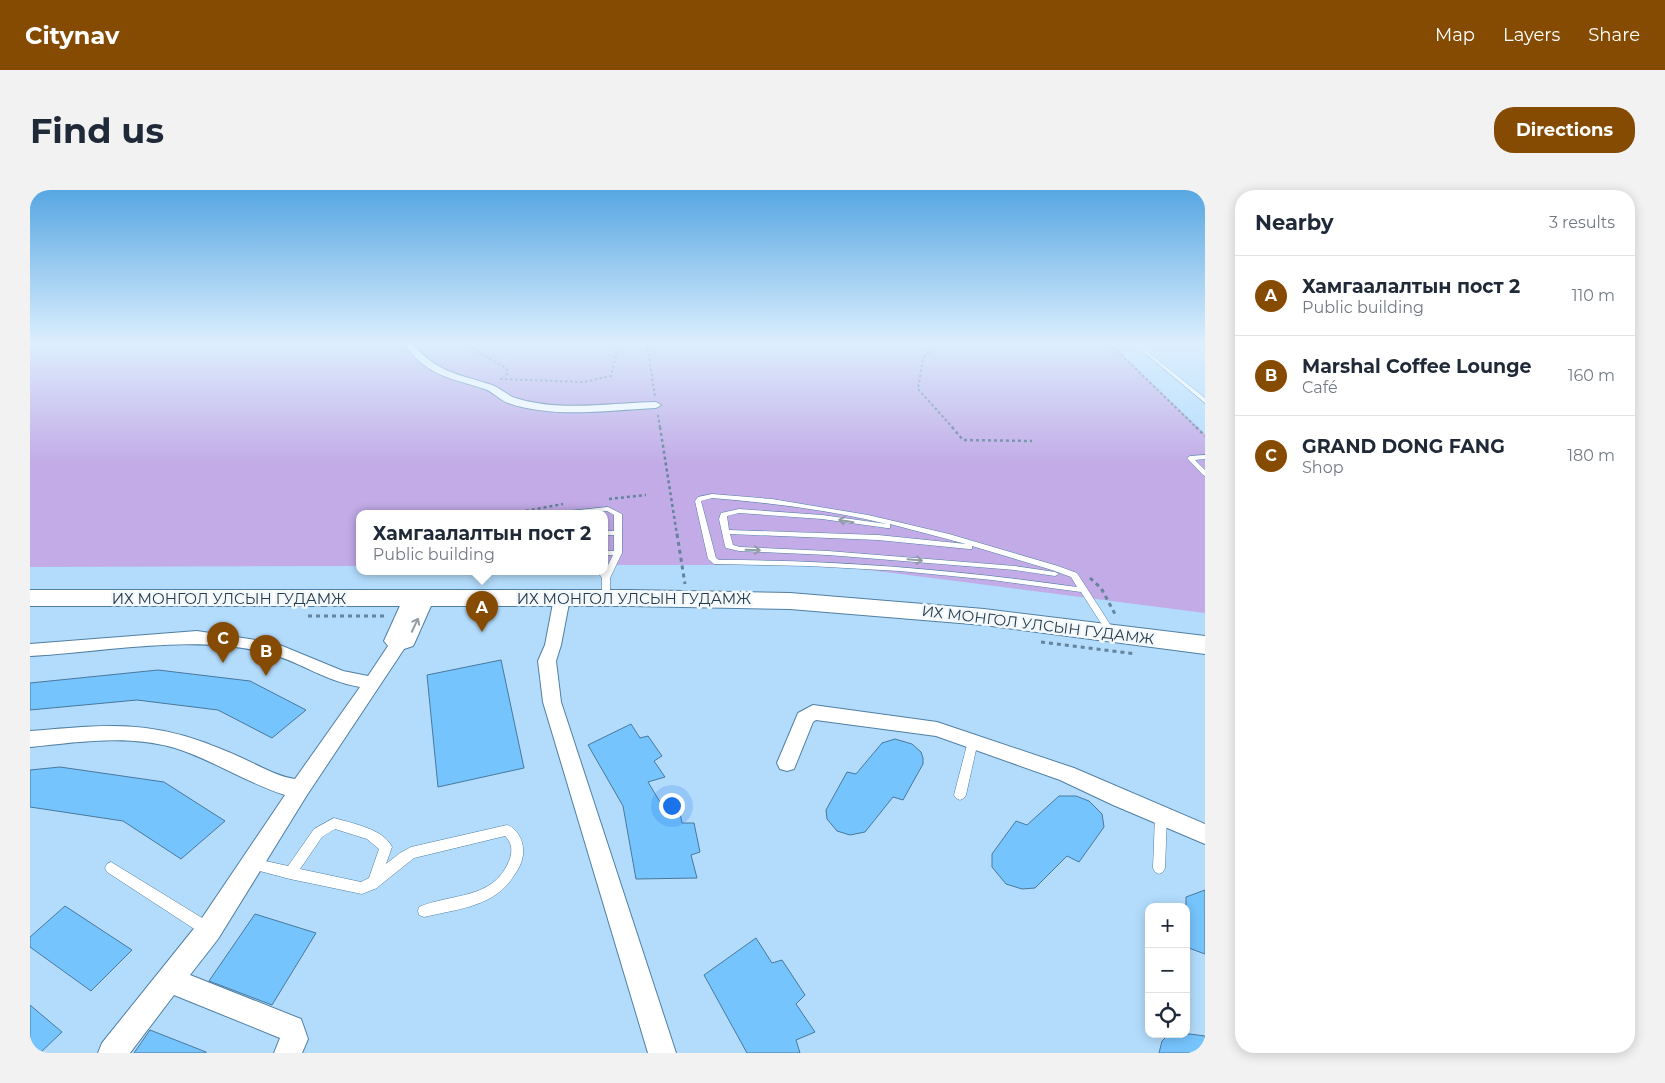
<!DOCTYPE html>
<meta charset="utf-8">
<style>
body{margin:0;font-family:Montserrat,sans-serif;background:#f2f2f3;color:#1f2937}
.controls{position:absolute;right:15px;bottom:15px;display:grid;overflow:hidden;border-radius:10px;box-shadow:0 2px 12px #0003}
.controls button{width:45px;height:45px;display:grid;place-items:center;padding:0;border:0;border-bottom:1px solid #e0e1e3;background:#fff;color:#1f2937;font:25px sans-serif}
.you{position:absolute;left:641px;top:615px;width:18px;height:18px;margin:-12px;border:4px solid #fff;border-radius:50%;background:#1a73e8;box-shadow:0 0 0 8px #1a73e833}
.badge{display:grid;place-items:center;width:32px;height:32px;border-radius:50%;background:#864b02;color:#fff;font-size:16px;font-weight:700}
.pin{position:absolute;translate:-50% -41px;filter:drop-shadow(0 1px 2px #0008)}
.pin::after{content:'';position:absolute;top:26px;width:18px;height:15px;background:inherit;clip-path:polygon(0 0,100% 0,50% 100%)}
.popup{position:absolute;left:326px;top:320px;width:252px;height:65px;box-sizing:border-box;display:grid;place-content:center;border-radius:10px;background:#fff;filter:drop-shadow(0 1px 4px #0005);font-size:16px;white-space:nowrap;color:#747a83}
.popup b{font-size:19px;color:#1f2937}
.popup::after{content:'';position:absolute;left:50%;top:100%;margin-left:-10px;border:10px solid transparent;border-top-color:#fff}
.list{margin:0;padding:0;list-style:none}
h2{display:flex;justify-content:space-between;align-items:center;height:65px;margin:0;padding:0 20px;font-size:21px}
h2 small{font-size:16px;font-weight:400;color:#747a83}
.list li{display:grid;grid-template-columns:32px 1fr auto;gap:15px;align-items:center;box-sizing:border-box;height:80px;padding:0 20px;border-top:1px solid #e0e1e3}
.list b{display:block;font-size:19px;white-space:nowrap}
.list p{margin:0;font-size:16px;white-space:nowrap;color:#747a83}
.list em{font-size:16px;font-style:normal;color:#747a83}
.icon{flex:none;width:28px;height:28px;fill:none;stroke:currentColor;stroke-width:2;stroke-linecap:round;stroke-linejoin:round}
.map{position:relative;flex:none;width:1175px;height:863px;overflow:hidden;border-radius:20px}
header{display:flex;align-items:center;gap:30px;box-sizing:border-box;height:70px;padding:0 25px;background:#864b02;color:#fff}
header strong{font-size:24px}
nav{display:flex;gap:28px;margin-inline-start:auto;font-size:18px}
.intro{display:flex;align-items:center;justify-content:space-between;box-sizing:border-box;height:120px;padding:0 30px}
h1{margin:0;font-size:35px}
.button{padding:12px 22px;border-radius:20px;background:#864b02;color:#fff;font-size:18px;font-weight:700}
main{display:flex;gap:30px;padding:0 30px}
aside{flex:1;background:#fff;border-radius:20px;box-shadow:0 2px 12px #0003}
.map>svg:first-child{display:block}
</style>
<header>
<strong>Citynav</strong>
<nav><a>Map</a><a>Layers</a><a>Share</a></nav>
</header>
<div class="intro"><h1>Find us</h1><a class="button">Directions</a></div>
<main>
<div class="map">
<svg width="1175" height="863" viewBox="0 0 1175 863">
<rect width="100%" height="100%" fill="#b3dcfc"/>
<path fill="#c2abe7" d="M0 154H1082L1175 244V423L800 375H575L574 323H330L329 376 0 377Z"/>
<path fill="#76c4fe" stroke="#48789c" d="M471 470 494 578 408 597 397 485Z
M128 480 220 491 276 520 242 548 188 520 107 510 0 520V493Z
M601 534 610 548 618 546 632 566 624 571 635 587 618 592 633 617 648 613 652 633H664L670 662 661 665 667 688 606 689 593 616 558 555Z
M865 549 882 554 891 562 893 568V574L873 610 863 607 835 642 820 645 807 641 797 629 796 620 817 582 826 584 852 553Z
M30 577 134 592 195 631 151 669 93 631 0 617V580Z
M1029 606H1046L1059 611 1072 624 1074 637 1049 672 1037 666 1005 698 992 699 976 694 962 677V664L986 631 997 635Z
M1175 700V764L1156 757V707Z
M35 716 102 760 61 801 0 757V747Z
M225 724 286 743 242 815 179 791Z
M726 748 742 773 752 770 775 805 766 814 785 842 766 850 770 863H717L674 785Z
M0 815 32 842 10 863H0Z
M120 840 176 862V863H104Z
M1160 844 1175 846V863H1129L1132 851 1137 846Z"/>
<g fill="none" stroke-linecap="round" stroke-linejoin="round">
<g stroke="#4f7fa3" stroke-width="1">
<path id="service" d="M1104 154H1108L1175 208V213Z
M1175 265V269L1165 270 1175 280V286L1173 285 1157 268 1160 266Z
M682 304 742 309 838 325 919 344 1028 376 1047 383 1085 442 1081 445 1078 444 1051 402 962 390 870 381 779 376 684 374 678 369 665 311 668 307ZM682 308C741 313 800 320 857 334L792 325 709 319 691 323 689 329 695 356 696 358 709 361 798 365 985 380 1025 386 1029 384 1025 382 985 376 798 361 710 357 703 355 700 344 848 350 939 359H942V356L1022 380 1041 387 1047 397C928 380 809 370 689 370L686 368 671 311ZM709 323 792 329 857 338H860V334L936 354 848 345 699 340 697 326Z
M578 317 592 324V363L580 388V408L576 411 572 408V388L567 381H575L583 365H574V361H584V345H574V341H584V325L577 321 557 323H535L539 321Z
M943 547 947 548 948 551 936 605 934 608 930 610 926 608 924 605 938 551 939 548Z
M1131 621 1135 622 1137 626 1135 678 1133 682 1129 684 1125 682 1123 678 1125 626 1127 622Z
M304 628C321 633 354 639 362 657L356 674 370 663 381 657 477 635C486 638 493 649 493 659 494 668 490 677 485 684 466 717 427 719 394 727L389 725 388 721 389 717C422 703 463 710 479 671 483 661 482 653 475 646L384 668 349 696 347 698 332 704 260 689 218 678 216 674 218 670 222 668 258 676 284 639ZM305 639 337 649 349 659 339 688 331 692 270 679 292 647Z
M81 672 182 734 184 739 182 744 177 746 172 744 77 682 75 678 77 674Z"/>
</g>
<g stroke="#4f7fa3" stroke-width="2">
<path id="minor" d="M374 154H382C411 184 425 183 462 195 470 198 477 205 485 208 529 222 581 213 626 212L631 215 626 218C579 220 524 229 478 213 470 210 463 202 455 199 418 187 399 187 374 154Z
M532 403 540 408 531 455 526 471 531 512 646 863H618L513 512 508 471 515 455 524 408Z
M381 404 388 409 396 404 404 409 385 452 383 456 374 459 277 605 188 749 160 785 271 829 278 849 272 863H244L250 848 144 805 100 863H68L72 853 170 731 255 605C217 593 183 570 145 558 98 544 48 552 0 557V541C65 536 110 529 173 552 186 557 200 562 212 568 230 576 246 586 265 589L330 497C295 491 272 473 241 464 163 443 80 462 0 466V454L167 441 245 453 313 481 338 486 358 456 354 451 373 409Z
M783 515 907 532 1044 578 1175 634V654L1083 615 1030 590 906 546 786 530 783 532 764 579 757 581 750 579 747 573 766 528 768 523Z"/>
</g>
<g stroke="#4f7fa3" stroke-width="2">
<path id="primary" d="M0 400H599L760 403 954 419 1175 446V464L954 435 760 419 599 416H0Z"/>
</g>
<path stroke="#65839b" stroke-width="2" stroke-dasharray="2.5 2.5" stroke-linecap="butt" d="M439 154 446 161 476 178 478 183 474 187
M617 154 625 207
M905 154 893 169 888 199 923 238
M1080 154 1167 238
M470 189 554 192 581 186 587 161 584 154
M628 225 630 238"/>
<path stroke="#65839b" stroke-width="2.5" stroke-dasharray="3 3" stroke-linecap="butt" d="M630 237 647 345
M922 237 933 250 1002 251
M1166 237 1175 246
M579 309 616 305
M484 323 533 314"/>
<path stroke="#65839b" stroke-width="3" stroke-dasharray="4 4" stroke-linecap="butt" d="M647 344 655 394
M1060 388 1071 398 1085 424
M278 426H357
M1011 452 1106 464"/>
<use href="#service" fill="#fff" fill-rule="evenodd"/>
<use href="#minor" fill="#fff" fill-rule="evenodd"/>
<use href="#primary" fill="#fff" fill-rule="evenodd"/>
</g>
<defs><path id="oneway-shaft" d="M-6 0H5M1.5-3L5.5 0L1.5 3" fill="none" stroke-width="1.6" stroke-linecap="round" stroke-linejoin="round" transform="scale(1.25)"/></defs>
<g stroke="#929ca4">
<use href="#oneway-shaft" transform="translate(816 331) rotate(-170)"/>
<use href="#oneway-shaft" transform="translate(723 360) rotate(2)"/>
<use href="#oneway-shaft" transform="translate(885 370) rotate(5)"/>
<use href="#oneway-shaft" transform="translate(385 435) rotate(-65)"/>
</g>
<linearGradient id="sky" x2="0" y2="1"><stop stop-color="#57a7e2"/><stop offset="0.56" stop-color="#ddeffe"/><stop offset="1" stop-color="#ddeffe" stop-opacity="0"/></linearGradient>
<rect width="1175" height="274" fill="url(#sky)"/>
<g text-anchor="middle" stroke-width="5" stroke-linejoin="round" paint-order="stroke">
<g font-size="15" fill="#253a4a" stroke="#f3f8fc">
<text x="199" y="414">ИХ МОНГОЛ УЛСЫН ГУДАМЖ</text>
<text x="604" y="414">ИХ МОНГОЛ УЛСЫН ГУДАМЖ</text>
<text transform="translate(1008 435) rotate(7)" y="5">ИХ МОНГОЛ УЛСЫН ГУДАМЖ</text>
</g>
</g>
</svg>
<div class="controls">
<button>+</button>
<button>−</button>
<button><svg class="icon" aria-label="locate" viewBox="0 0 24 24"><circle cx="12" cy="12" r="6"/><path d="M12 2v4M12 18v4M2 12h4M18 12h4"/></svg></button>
</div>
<div class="you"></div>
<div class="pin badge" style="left:452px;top:442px">A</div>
<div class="popup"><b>Хамгаалалтын пост 2</b>Public building</div>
<div class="pin badge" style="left:236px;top:486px">B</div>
<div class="pin badge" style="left:193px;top:473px">C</div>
</div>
<aside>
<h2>Nearby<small>3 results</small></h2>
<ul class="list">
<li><span class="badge">A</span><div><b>Хамгаалалтын пост 2</b><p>Public building</p></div><em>110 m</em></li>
<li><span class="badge">B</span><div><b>Marshal Coffee Lounge</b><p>Café</p></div><em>160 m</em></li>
<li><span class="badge">C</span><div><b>GRAND DONG FANG</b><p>Shop</p></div><em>180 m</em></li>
</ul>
</aside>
</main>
